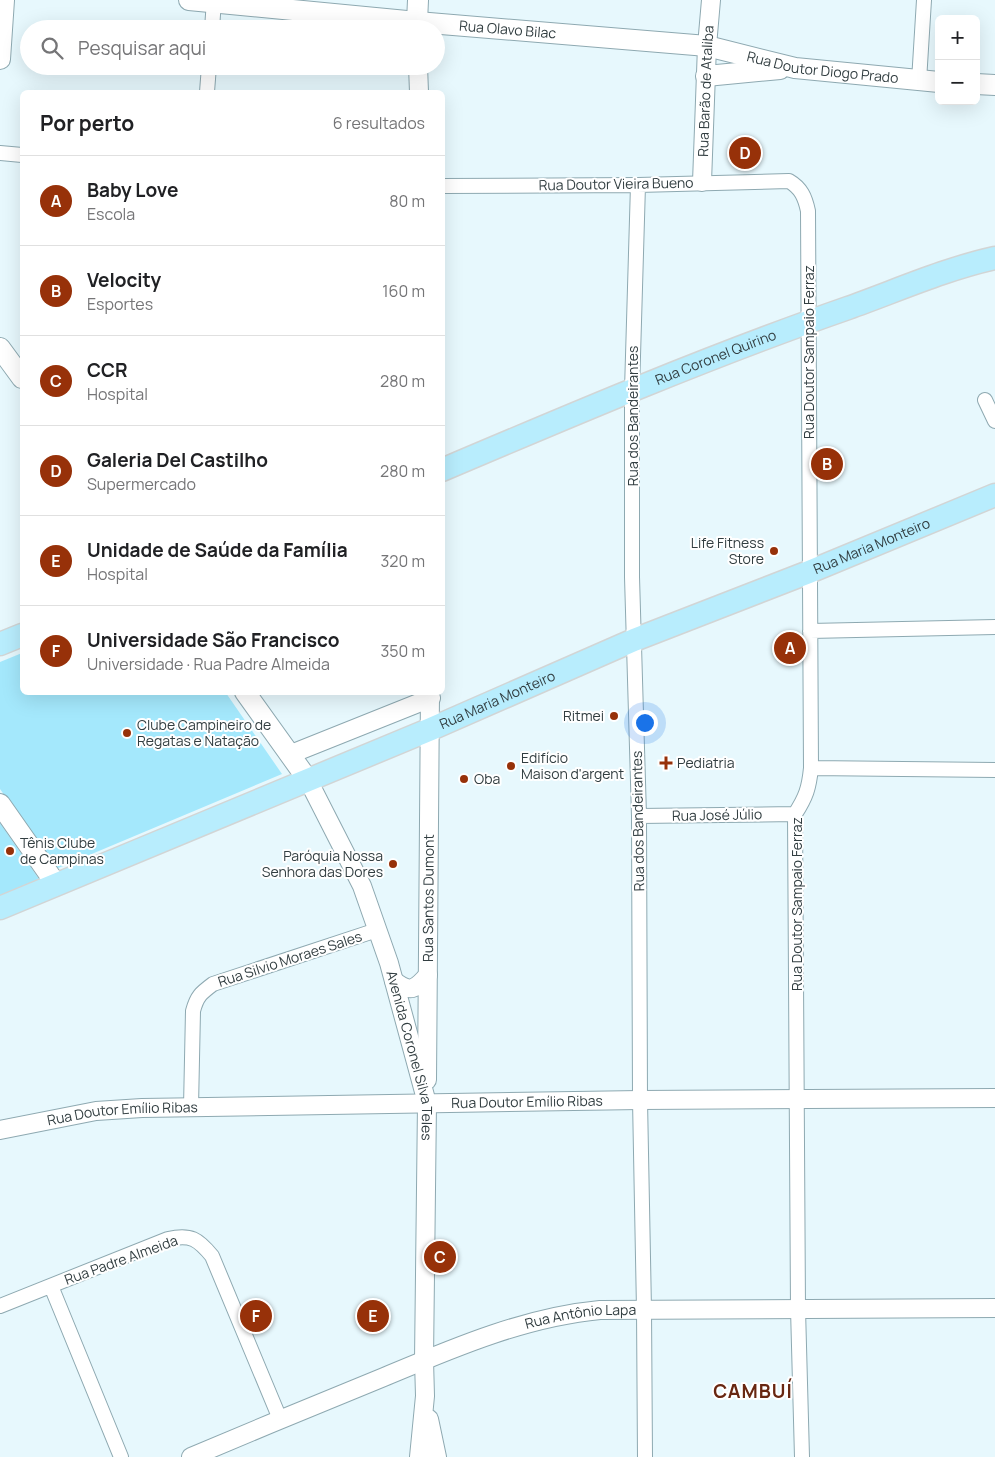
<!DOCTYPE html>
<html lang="pt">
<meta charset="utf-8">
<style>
body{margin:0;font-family:Manrope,sans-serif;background:#f6f6f6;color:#202124}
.controls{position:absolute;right:15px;top:15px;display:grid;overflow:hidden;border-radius:8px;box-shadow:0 5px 20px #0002}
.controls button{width:45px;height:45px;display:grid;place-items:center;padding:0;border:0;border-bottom:1px solid #e0e0e0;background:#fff;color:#202124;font:25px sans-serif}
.you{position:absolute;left:644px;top:722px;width:18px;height:18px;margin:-12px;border:4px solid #fff;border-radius:50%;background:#1a73e8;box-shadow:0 0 0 8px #1a73e833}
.badge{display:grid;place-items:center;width:32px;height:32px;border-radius:50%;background:#973109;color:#fff;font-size:16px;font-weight:700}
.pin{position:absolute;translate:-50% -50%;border:2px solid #fff;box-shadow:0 1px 5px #0006}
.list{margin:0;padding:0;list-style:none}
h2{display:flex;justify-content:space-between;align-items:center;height:65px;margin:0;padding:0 20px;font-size:21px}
h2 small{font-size:16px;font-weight:400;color:#757577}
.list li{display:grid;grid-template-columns:32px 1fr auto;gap:15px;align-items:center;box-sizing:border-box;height:90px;padding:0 20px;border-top:1px solid #e0e0e0}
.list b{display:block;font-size:19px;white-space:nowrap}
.list p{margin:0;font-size:16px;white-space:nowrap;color:#757577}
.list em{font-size:16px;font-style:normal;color:#757577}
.icon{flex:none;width:28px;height:28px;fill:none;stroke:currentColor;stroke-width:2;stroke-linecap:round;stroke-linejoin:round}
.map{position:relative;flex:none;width:995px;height:1457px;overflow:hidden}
.search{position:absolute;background:#fff;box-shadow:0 5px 20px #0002;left:20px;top:20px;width:425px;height:55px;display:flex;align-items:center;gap:12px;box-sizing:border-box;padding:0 18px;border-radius:28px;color:#757577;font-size:19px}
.panel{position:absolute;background:#fff;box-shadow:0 5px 20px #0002;left:20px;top:90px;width:425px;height:605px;border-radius:8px}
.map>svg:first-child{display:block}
</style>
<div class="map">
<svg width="995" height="1457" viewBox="0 0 995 1457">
<rect width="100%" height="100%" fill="#e7f8fd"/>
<path fill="#a4e8fc" d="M22 653V692L226 693 282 774 56 869 0 789V662Z
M0 823 39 879 0 896Z"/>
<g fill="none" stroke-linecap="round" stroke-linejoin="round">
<g stroke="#8ea9b1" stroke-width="16">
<path id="minor" d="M212 29 214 0
M919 81 924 0
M207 92 209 66
M0 153 22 155
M638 185 632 390V577L639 816 640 1100 644 1310 645 1457
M442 186 638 185 789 181C801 188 805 197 808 211L811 768C809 788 806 797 795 814L798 1309 802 1457
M985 400 995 421
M810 631 995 627
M811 768 995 770
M639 816 795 814
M191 1107 193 1011C197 996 201 993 213 984L377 930
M51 1286 121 1457
M0 1306 168 1239C191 1234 198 1239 212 1256L280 1419"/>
</g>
<g stroke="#8ea9b1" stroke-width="20">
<g id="tertiary">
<path d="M418 66 419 92"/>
<path id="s1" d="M702 182 707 46 711 0"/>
<path d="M291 754 431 698"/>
<path id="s2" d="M308 780 362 886 389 963 427 1103 424 1360 425 1396 419 1457"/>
<path d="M394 981C410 993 415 990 428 975"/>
<path id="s3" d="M427 1080 430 692"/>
<path id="s4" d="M0 1130 96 1111 142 1108 640 1100 995 1098"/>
<path d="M429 1419 437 1457"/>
<path id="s5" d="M191 1457C255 1430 320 1403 384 1377 453 1348 525 1317 600 1310L995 1308"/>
</g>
</g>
<g stroke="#8ea9b1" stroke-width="22">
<g id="secondary">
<path id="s6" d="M189 0 417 22 707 46 795 68 939 82"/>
<path d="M417 22 418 0"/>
<path d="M0 59 4 0"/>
<path d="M706 76 780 69"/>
<path d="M976 84 995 85"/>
<path d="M0 348 22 378"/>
<path d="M245 692 308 780"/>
<path d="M0 804 56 884"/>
</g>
</g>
<g stroke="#d2d5d5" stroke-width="25">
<g id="primary">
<path id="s7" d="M442 470C576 413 710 356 848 308 896 291 945 269 995 258"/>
<path d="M0 644 22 635"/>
<path id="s8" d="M0 908 431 729 634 640 809 572 995 495"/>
</g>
</g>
<use href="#minor" stroke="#fff" stroke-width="14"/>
<use href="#tertiary" stroke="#fff" stroke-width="18"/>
<use href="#secondary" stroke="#fff" stroke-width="20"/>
<use href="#primary" stroke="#b8edfd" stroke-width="22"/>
</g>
<g fill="#973109" stroke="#fff" stroke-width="2">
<circle cx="774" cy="551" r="5"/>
<circle cx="614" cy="716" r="5"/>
<circle cx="127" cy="733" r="5"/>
<path d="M663.5 755.5h5v5h5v5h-5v5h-5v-5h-5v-5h5z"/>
<circle cx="511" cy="766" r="5"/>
<circle cx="464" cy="779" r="5"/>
<circle cx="10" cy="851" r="5"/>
<circle cx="393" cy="864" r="5"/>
</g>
<g text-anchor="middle" stroke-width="4" stroke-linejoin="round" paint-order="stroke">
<g font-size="14" fill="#323e41" stroke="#fff">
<text dy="5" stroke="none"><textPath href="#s6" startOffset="320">Rua Olavo Bilac</textPath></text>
<text dy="5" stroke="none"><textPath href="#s6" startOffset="638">Rua Doutor Diogo Prado</textPath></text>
<text dy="5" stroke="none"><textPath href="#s1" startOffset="91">Rua Barão de Ataliba</textPath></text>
<text transform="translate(616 184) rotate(-1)" y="5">Rua Doutor Vieira Bueno</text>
<text transform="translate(809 352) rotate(-90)" y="5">Rua Doutor Sampaio Ferraz</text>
<text dy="5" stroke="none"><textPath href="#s7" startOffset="296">Rua Coronel Quirino</textPath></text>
<text transform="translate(633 416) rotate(-90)" y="5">Rua dos Bandeirantes</text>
<text dy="5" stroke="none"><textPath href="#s8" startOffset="944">Rua Maria Monteiro</textPath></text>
<text dy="5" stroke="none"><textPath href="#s8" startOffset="539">Rua Maria Monteiro</textPath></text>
<text transform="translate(717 815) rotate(-1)" y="5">Rua José Júlio</text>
<text transform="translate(638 821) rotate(-91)" y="5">Rua dos Bandeirantes</text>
<text dy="5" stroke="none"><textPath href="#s3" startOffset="182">Rua Santos Dumont</textPath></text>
<text transform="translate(797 904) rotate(-90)" y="5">Rua Doutor Sampaio Ferraz</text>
<text transform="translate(290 959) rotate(-18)" y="5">Rua Silvio Moraes Sales</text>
<text dy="5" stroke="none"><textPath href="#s2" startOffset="296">Avenida Coronel Silva Teles</textPath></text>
<text dy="5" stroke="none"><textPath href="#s4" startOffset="529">Rua Doutor Emílio Ribas</textPath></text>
<text dy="5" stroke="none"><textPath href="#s4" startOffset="124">Rua Doutor Emílio Ribas</textPath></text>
<text transform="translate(121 1260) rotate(-20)" y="5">Rua Padre Almeida</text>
<text dy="5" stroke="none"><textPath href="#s5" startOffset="416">Rua Antônio Lapa</textPath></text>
</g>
<g font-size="14" fill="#323e41" stroke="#fff" text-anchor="start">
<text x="764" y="548" text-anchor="end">Life Fitness<tspan x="764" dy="16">Store</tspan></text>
<text x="604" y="721" text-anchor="end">Ritmei</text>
<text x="137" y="730">Clube Campineiro de<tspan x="137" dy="16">Regatas e Natação</tspan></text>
<text x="521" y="763">Edifício<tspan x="521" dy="16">Maison d'argent</tspan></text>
<text x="677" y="768">Pediatria</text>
<text x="474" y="784">Oba</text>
<text x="20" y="848">Tênis Clube<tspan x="20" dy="16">de Campinas</tspan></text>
<text x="383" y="861" text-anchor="end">Paróquia Nossa<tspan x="383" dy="16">Senhora das Dores</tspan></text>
</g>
<g font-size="19" font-weight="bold" letter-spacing="1" fill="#682711" stroke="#fff">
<text x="753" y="1398">CAMBUÍ</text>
</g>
</g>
</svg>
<div class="controls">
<button>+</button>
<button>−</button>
</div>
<div class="you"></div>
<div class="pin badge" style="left:790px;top:648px">A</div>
<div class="pin badge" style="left:827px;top:464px">B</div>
<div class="pin badge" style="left:440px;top:1257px">C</div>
<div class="pin badge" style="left:745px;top:153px">D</div>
<div class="pin badge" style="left:373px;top:1316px">E</div>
<div class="pin badge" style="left:256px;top:1316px">F</div>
<div class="search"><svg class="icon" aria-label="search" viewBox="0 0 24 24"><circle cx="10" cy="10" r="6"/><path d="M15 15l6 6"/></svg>Pesquisar aqui</div>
<section class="panel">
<h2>Por perto<small>6 resultados</small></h2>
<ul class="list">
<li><span class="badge">A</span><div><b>Baby Love</b><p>Escola</p></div><em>80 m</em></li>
<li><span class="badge">B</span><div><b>Velocity</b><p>Esportes</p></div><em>160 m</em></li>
<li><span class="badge">C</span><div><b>CCR</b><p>Hospital</p></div><em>280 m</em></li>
<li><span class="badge">D</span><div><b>Galeria Del Castilho</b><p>Supermercado</p></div><em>280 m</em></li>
<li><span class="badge">E</span><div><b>Unidade de Saúde da Família</b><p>Hospital</p></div><em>320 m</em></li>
<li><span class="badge">F</span><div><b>Universidade São Francisco</b><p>Universidade · Rua Padre Almeida</p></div><em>350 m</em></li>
</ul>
</section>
</div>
